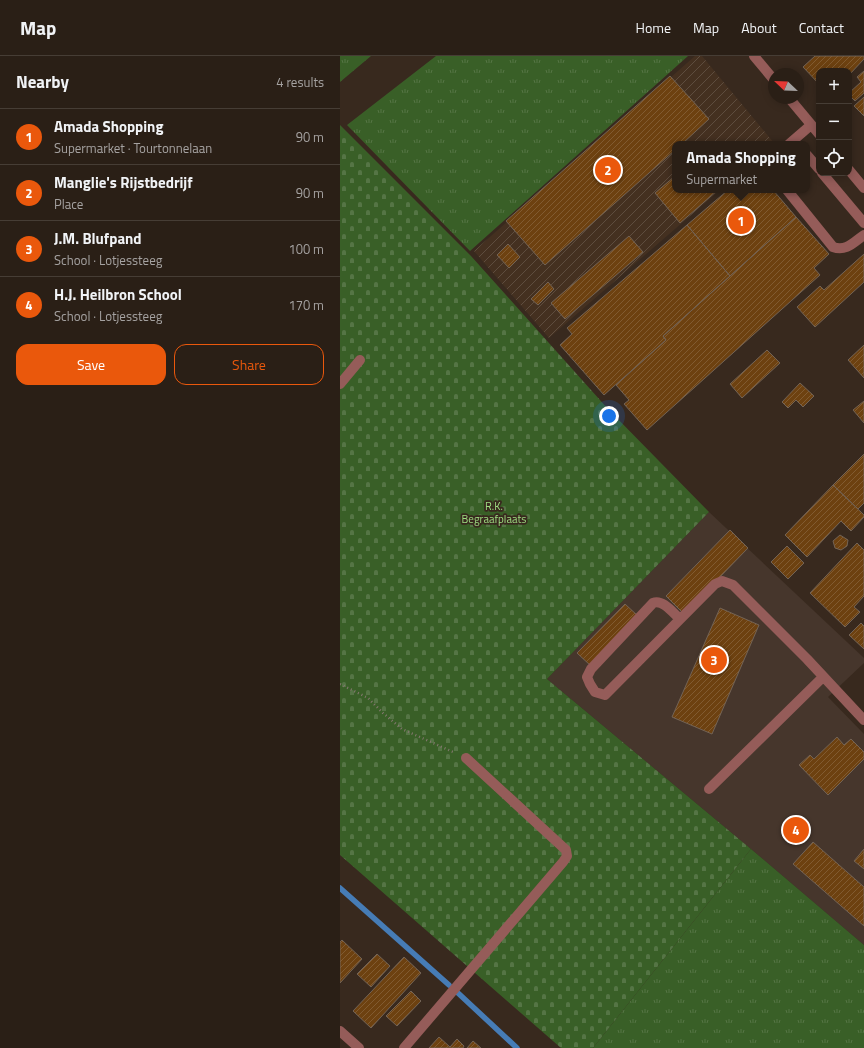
<!DOCTYPE html>
<meta charset="utf-8">
<style>
body{margin:0;font-family:"Titillium Web",sans-serif;background:#32271f;color:#f1f3f6}
.controls{position:absolute;right:12px;top:12px;display:grid;overflow:hidden;border-radius:8px;box-shadow:0 2px 10px #0003}
.controls button{width:36px;height:36px;display:grid;place-items:center;padding:0;border:0;border-bottom:1px solid #463d35;background:#2a1f16;color:#f1f3f6;font:20px sans-serif}
.compass{position:absolute;left:428px;top:12px;width:36px;height:36px;border-radius:50%;background:#2a1f16;box-shadow:0 2px 10px #0003;rotate:293deg}
.you{position:absolute;left:269px;top:360px;width:14px;height:14px;margin:-10px;border:3px solid #fff;border-radius:50%;background:#1a73e8;box-shadow:0 0 0 6px #1a73e833}
.badge{display:grid;place-items:center;width:26px;height:26px;border-radius:50%;background:#ea580c;color:#fff;font-size:13px;font-weight:700}
.pin{position:absolute;translate:-50% -50%;border:2px solid #fff;box-shadow:0 1px 4px #0006}
.popup{position:absolute;left:332px;top:85px;width:138px;height:52px;box-sizing:border-box;display:grid;place-content:center;border-radius:8px;background:#2a1f16;filter:drop-shadow(0 1px 3px #0005);font-size:13px;white-space:nowrap;color:#a5a2a1}
.popup b{font-size:15px;color:#f1f3f6}
.popup::after{content:'';position:absolute;left:50%;top:100%;margin-left:-8px;border:8px solid transparent;border-top-color:#2a1f16}
.list{margin:0;padding:0;list-style:none}
h2{display:flex;justify-content:space-between;align-items:center;height:52px;margin:0;padding:0 16px;font-size:17px}
h2 small{font-size:13px;font-weight:400;color:#a5a2a1}
.list li{display:grid;grid-template-columns:26px 1fr auto;gap:12px;align-items:center;box-sizing:border-box;height:56px;padding:0 16px;border-top:1px solid #463d35}
.list b{display:block;font-size:15px;white-space:nowrap}
.list p{margin:0;font-size:13px;white-space:nowrap;color:#a5a2a1}
.list em{font-size:13px;font-style:normal;color:#a5a2a1}
.actions{display:flex;gap:8px;padding:12px 16px}
.actions a{flex:1;padding:9px 0;border:1px solid #ea580c;border-radius:12px;text-align:center;font-size:14px;color:#ea580c}
.actions .main{background:#ea580c;color:#fff}
.icon{flex:none;width:22px;height:22px;fill:none;stroke:currentColor;stroke-width:2;stroke-linecap:round;stroke-linejoin:round}
.map{position:relative;flex:none;width:524px;height:992px;overflow:hidden}
header{display:flex;align-items:center;gap:24px;box-sizing:border-box;height:56px;padding:0 20px;background:#2a1f16;border-bottom:1px solid #463d35}
header strong{font-size:19px}
nav{display:flex;gap:22px;margin-inline-start:auto;font-size:14px}
main{display:flex}
aside{flex:1;background:#2a1f16}
.map>svg:first-child{display:block}
</style>
<header>
<strong>Map</strong>
<nav><a>Home</a><a>Map</a><a>About</a><a>Contact</a></nav>
</header>
<main>
<aside>
<h2>Nearby<small>4 results</small></h2>
<ul class="list">
<li><span class="badge">1</span><div><b>Amada Shopping</b><p>Supermarket · Tourtonnelaan</p></div><em>90 m</em></li>
<li><span class="badge">2</span><div><b>Manglie's Rijstbedrijf</b><p>Place</p></div><em>90 m</em></li>
<li><span class="badge">3</span><div><b>J.M. Blufpand</b><p>School · Lotjessteeg</p></div><em>100 m</em></li>
<li><span class="badge">4</span><div><b>H.J. Heilbron School</b><p>School · Lotjessteeg</p></div><em>170 m</em></li>
</ul>
<div class="actions"><a class="main">Save</a><a>Share</a></div>
</aside>
<div class="map">
<svg width="524" height="992" viewBox="0 0 524 992">
<defs>
<pattern id="industrial-furrows" width="10" height="10" patternUnits="userSpaceOnUse"><rect width="10" height="10" fill="#443020"/><path d="M-1 1l2-2M0 10L10 0M9 11l2-2" fill="none" stroke="#5e4d3f"/></pattern>
<pattern id="grass-tufts" width="24" height="20" patternUnits="userSpaceOnUse"><rect width="24" height="20" fill="#395f27"/><path d="M3 7l-1-3M5 7V3M7 7l1-3M15 17l-1-3M17 17v-4M19 17l1-3" fill="none" stroke="#557545"/></pattern>
<pattern id="cemetery-stones" width="16" height="16" patternUnits="userSpaceOnUse"><rect width="16" height="16" fill="#395f27"/><path d="M2 7V4a2 2 0 0 1 4 0v3zM10 15v-3a2 2 0 0 1 4 0v3z" fill="#557545"/></pattern>
<pattern id="building-hatch" width="6" height="6" patternUnits="userSpaceOnUse"><rect width="6" height="6" fill="#6d4110"/><path d="M-1 1l2-2M0 6l6-6M5 7l2-2" fill="none" stroke="#815b31"/></pattern>
</defs>
<rect width="100%" height="100%" fill="#38291e"/>
<path fill="url(#industrial-furrows)" d="M355 0H362L434 87 433 88H335V134H380L209 282 134 195Z"/>
<path fill="#46362c" d="M369 456 524 602V607L488 641 524 678V889L411 793 207 623Z"/>
<path fill="url(#grass-tufts)" d="M0 0H31L0 26Z
M96 0H348L130 195 7 69Z
M411 793 524 889V992H253Z"/>
<path fill="url(#cemetery-stones)" d="M0 69 131 200 268 353 369 456 207 623 411 793 253 992H221L0 799Z"/>
<g fill="none" stroke-linecap="round" stroke-linejoin="round">
<path stroke="#467cb6" stroke-width="5.5" d="M0 832 109 929
M118 937 177 992"/>
</g>
<path fill="url(#building-hatch)" stroke="#736355" d="M475 0H524V3L509 19V15H479V28L463 11Z
M524 15V37L515 45 509 39V37L521 26 517 21Z
M330 20 369 63 342 88H335V94L205 209 166 165Z
M524 41V60L514 50Z
M335 120V134H378L340 167 315 137Z
M388 134H433L456 161 390 220 347 169Z
M456 161 489 198 474 212 480 219 307 374 284 348 289 344 276 329 326 284 323 280Z
M347 169 390 220 323 280 326 284 264 339 220 289 232 278 227 272Z
M289 180 303 196 225 263 211 247Z
M168 188 180 201 169 212 157 199Z
M524 198V226L475 271 457 251 480 230 484 234Z
M208 226 214 233 198 249 191 243Z
M524 289V322L508 304Z
M427 294 440 307 402 342 390 328Z
M460 327 474 340 463 351 456 344 448 352 442 346Z
M524 345V367L513 354Z
M524 398V447L518 453 493 429Z
M493 429 524 459V461L511 475 501 465 467 501 445 479Z
M390 474 408 492 344 558 326 540Z
M500 479 508 484 507 490 501 494 495 492 493 485Z
M517 487 524 494V540L514 551 520 556 505 571 470 537Z
M447 490 464 507 448 523 431 506Z
M285 548 298 560 251 610 237 597Z
M380 552 419 569 372 678 332 661Z
M521 567 524 570V593L509 579Z
M497 681 504 689 511 683 524 696V703L488 739 459 709 470 699 474 703Z
M473 786 524 831V870L453 808Z
M524 793V813L514 805Z
M2 884 22 903 0 927V886Z
M37 898 50 910 31 931 17 918Z
M64 901 81 917 31 972 13 955Z
M71 935 81 945 57 970 46 960Z
M99 981 110 991 117 983 124 990 123 992H89Z
M133 985 141 992H127Z"/>
<g fill="none" stroke-linecap="round" stroke-linejoin="round">
<path stroke="#857970" stroke-width="2.5" stroke-dasharray="1 3" stroke-linecap="butt" d="M0 628 28 642 43 657 62 673 113 696"/>
<path stroke="#955c59" stroke-width="10" d="M414 0 434 24
M449 42 479 78
M449 88 471 69
M467 99 479 113
M509 114 524 132
M482 117 524 167
M447 134 493 191C506 196 514 186 524 179
M0 328 20 304
M340 563C333 557 323 543 313 547L251 613 247 621 250 628 255 636 265 639 375 528 382 525 393 529 467 603 524 664
M369 733 483 621
M0 975 19 992
M64 992 223 806 227 800 226 794 126 702"/>
</g>
<g text-anchor="middle" stroke-width="3.5" stroke-linejoin="round" paint-order="stroke">
<g font-size="11" fill="#9edd82" stroke="#38291e">
<text x="154" y="454">R.K.<tspan x="154" dy="13">Begraafplaats</tspan></text>
</g>
</g>
</svg>
<div class="controls">
<button>+</button>
<button>−</button>
<button><svg class="icon" aria-label="locate" viewBox="0 0 24 24"><circle cx="12" cy="12" r="6"/><path d="M12 2v4M12 18v4M2 12h4M18 12h4"/></svg></button>
</div>
<svg class="compass" viewBox="-18 -18 36 36"><path d="M0-13l5 13h-10z" fill="#e53935"/><path d="M0 13l5-13h-10z" fill="#a5a2a1"/></svg>
<div class="you"></div>
<div class="pin badge" style="left:401px;top:165px">1</div>
<div class="popup"><b>Amada Shopping</b>Supermarket</div>
<div class="pin badge" style="left:268px;top:114px">2</div>
<div class="pin badge" style="left:374px;top:604px">3</div>
<div class="pin badge" style="left:456px;top:774px">4</div>
</div>
</main>
